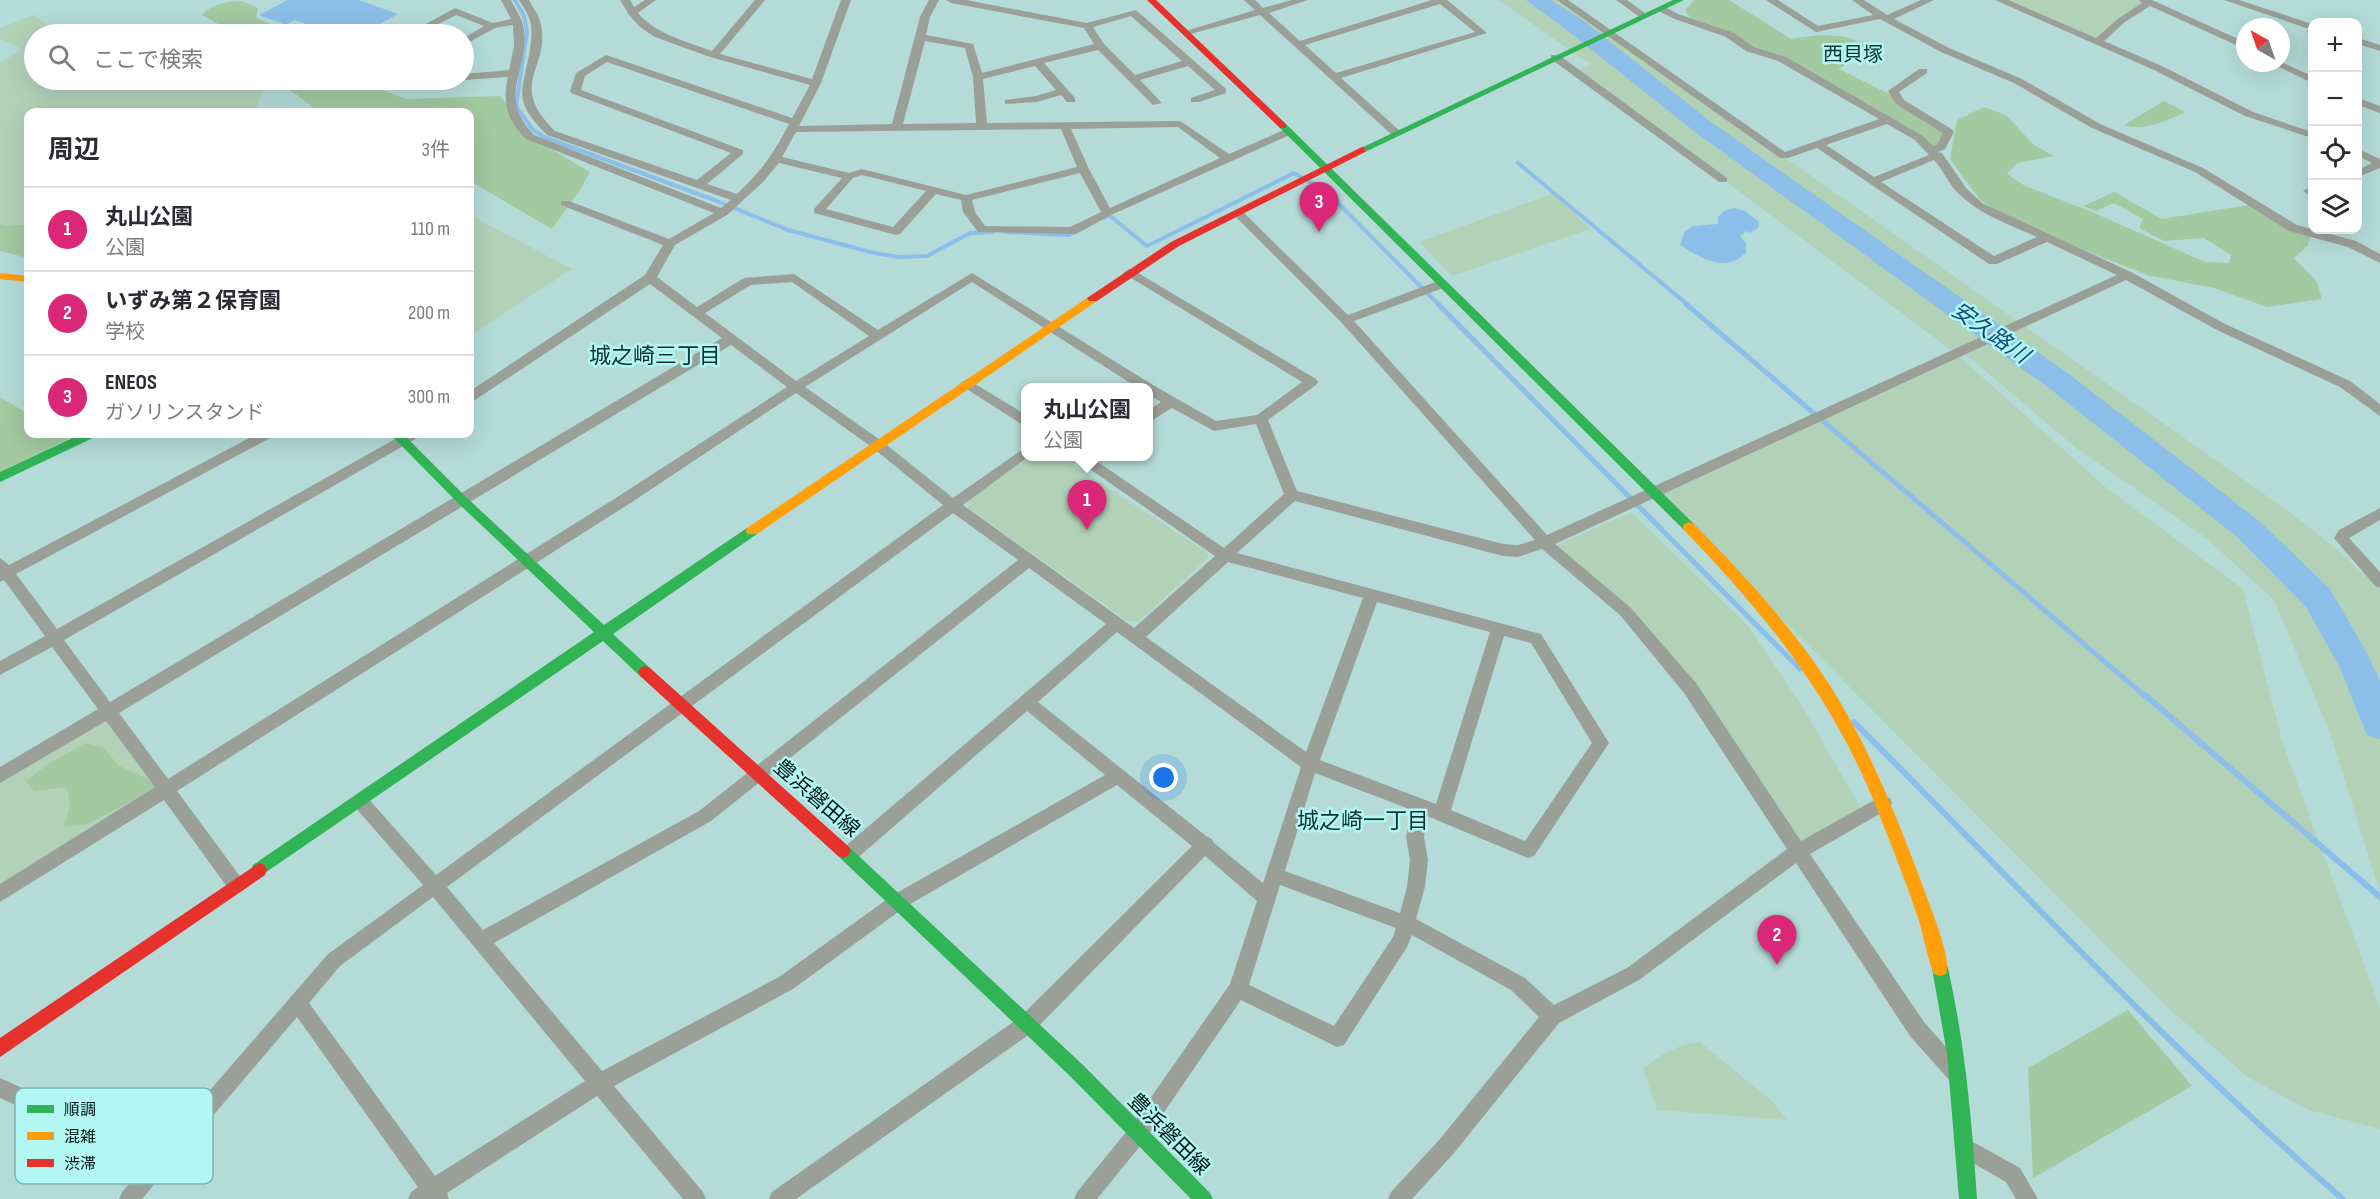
<!DOCTYPE html>
<html lang="ja">
<meta charset="utf-8">
<style>
body{margin:0;font-family:"Sofia Sans Condensed","Noto Sans JP",sans-serif;background:#f7f7f7;color:#2b2b33}
.controls{position:absolute;right:18px;top:18px;display:grid;overflow:hidden;border-radius:12px;box-shadow:0 6px 24px #0002}
.controls button{width:54px;height:54px;display:grid;place-items:center;padding:0;border:0;border-bottom:2px solid #e1e1e2;background:#fff;color:#2b2b33;font:30px sans-serif}
.compass{position:absolute;left:2236px;top:18px;width:54px;height:54px;border-radius:50%;background:#fff;box-shadow:0 6px 24px #0002;rotate:320deg}
.you{position:absolute;left:1164px;top:778px;width:21px;height:21px;margin:-15px;border:4px solid #fff;border-radius:50%;background:#1a73e8;box-shadow:0 0 0 9px #1a73e833}
.badge{display:grid;place-items:center;width:39px;height:39px;border-radius:50%;background:#db2777;color:#fff;font-size:20px;font-weight:700}
.pin{position:absolute;translate:-50% -50px;filter:drop-shadow(0 2px 3px #0008)}
.pin::after{content:'';position:absolute;top:32px;width:21px;height:18px;background:inherit;clip-path:polygon(0 0,100% 0,50% 100%)}
.popup{position:absolute;left:1021px;top:383px;width:132px;height:78px;box-sizing:border-box;display:grid;place-content:center;border-radius:12px;background:#fff;filter:drop-shadow(0 2px 4px #0005);font-size:20px;white-space:nowrap;color:#7c7c81}
.popup b{font-size:22px;color:#2b2b33}
.popup::after{content:'';position:absolute;left:50%;top:100%;margin-left:-12px;border:12px solid transparent;border-top-color:#fff}
.list{margin:0;padding:0;list-style:none}
h2{display:flex;justify-content:space-between;align-items:center;height:78px;margin:0;padding:0 24px;font-size:26px}
h2 small{font-size:20px;font-weight:400;color:#7c7c81}
.list li{display:grid;grid-template-columns:39px 1fr auto;gap:18px;align-items:center;box-sizing:border-box;height:84px;padding:0 24px;border-top:2px solid #e1e1e2}
.list b{display:block;font-size:22px;white-space:nowrap}
.list p{margin:0;font-size:20px;white-space:nowrap;color:#7c7c81}
.list em{font-size:20px;font-style:normal;color:#7c7c81}
.icon{flex:none;width:33px;height:33px;fill:none;stroke:currentColor;stroke-width:2;stroke-linecap:round;stroke-linejoin:round}
.map{position:relative;flex:none;width:2380px;height:1199px;overflow:hidden}
.search{position:absolute;background:#fff;box-shadow:0 6px 24px #0002;left:24px;top:24px;width:450px;height:66px;display:flex;align-items:center;gap:15px;box-sizing:border-box;padding:0 21px;border-radius:33px;color:#7c7c81;font-size:22px}
.panel{position:absolute;background:#fff;box-shadow:0 6px 24px #0002;left:24px;top:108px;width:450px;height:330px;border-radius:12px}
.map>svg:first-child{display:block}
</style>
<div class="map">
<svg width="2380" height="1199" viewBox="0 0 2380 1199">
<rect width="100%" height="100%" fill="#b4dbd8"/>
<path fill="#b2d2b8" d="M1498 0H1561L2291 513 2340 552 2380 590V893L2330 733 2274 600 2206 538 2075 447 1969 357 1957 354 2104 486 2243 589 2283 744 2380 1008V1129L2309 1110 2249 1078 2168 1008 1655 491 1955 353 1578 71 1590 64Z
M2005 0H2140L2146 5 2093 40Z
M34 15 58 34H34V80H266L256 109 254 112H28V224L5 226 0 223V63L23 49 0 39V28Z
M1554 193 1590 229 1452 276 1419 242Z
M470 215 572 269 470 336Z
M1026 457H1061L1208 553V558L1139 621H1128L968 508 969 501Z
M1631 512 1748 626 1805 711 1864 814 1804 848 1657 649 1552 550 1562 543Z
M107 712 162 785 0 891V776Z
M1700 1042 1773 1102 1787 1120 1657 1110 1643 1069C1658 1055 1679 1044 1700 1042Z"/>
<path fill="#a2c9a0" d="M1694 0H1729L1791 39C1815 35 1849 30 1869 49L1839 69 1897 98 1947 136 1932 150 1782 59 1750 49 1730 35 1693 21 1685 10Z
M241 1 258 8 256 18 270 24 274 28 237 34 202 15C212 4 226 2 241 1Z
M281 80H355L407 99 500 96 534 139 590 172 581 188 552 229 470 181V112H320L279 82Z
M2164 101 2185 112C2171 120 2140 132 2124 125Z
M1984 107 2006 115 2034 145 2054 156 2017 163 2007 174 2025 186 2092 212 2205 262 2229 263 2231 255 2204 238 2164 241 2139 228 2143 219 2114 203 2096 211 2083 206 2114 192 2162 219 2254 204 2311 234 2308 245 2294 258 2317 282 2322 299 2267 307 2214 288 2147 275 2016 223 1980 200 1950 159 1957 120Z
M0 224 5 226 28 224V258L0 251Z
M0 397 28 414V434H60L68 439 0 472Z
M85 743 103 747 119 766 162 785 88 824 64 827 70 806 67 787 34 791 26 781 48 764Z
M2128 1010 2192 1086 2033 1178 2028 1068Z"/>
<path fill="#8bbee9" d="M288 0H359L398 14 361 34H334L295 20 286 25 259 15Z
M1734 208 1745 211 1759 222 1758 228 1750 233 1746 231 1740 236 1746 244V252C1727 274 1700 258 1680 245L1685 231 1693 226 1718 224V217L1724 211Z"/>
<g fill="none" stroke-linecap="round" stroke-linejoin="round">
<path stroke="#8bbee9" stroke-width="4" d="M515 0 524 16 527 32 516 106 532 129 544 137 717 201 788 230 874 253 899 257 927 256 970 233 993 232
M1518 163 1688 305
M1104 218 1109 215 1147 246 1294 173 1326 191 1439 305
M1006 232 1069 235 1076 231"/>
<path stroke="#8bbee9" stroke-width="5" d="M1438 304 1800 669
M1686 304 2146 697"/>
<path stroke="#8bbee9" stroke-width="6" d="M2145 695 2380 897
M1854 722C2015 883 2170 1050 2343 1199"/>
<path fill="#8bbee9" fill-rule="evenodd" d="M1526 0H1551L1584 21 1711 122 2069 374 2259 521 2330 589 2368 655 2380 681V739L2367 735 2340 668 2306 607 2237 537 2049 388 1695 132 1568 31Z"/>
<path fill="#9aa098" fill-rule="evenodd" d="M501 0H511C515 9 523 19 524 30 529 73 496 95 534 135L721 208 731 200 547 135C512 100 522 93 530 50 531 41 533 30 530 21 528 13 523 7 519 0H529C532 7 538 13 540 21 553 68 505 82 555 131L697 180 731 153 571 93 570 91 576 73 606 55 792 118 810 85 710 57 655 37 640 27 629 15 620 0H630L634 7 645 0H656L638 13C657 35 686 41 712 51L755 0H765L720 54 812 79 841 0H851L821 83 799 126 892 124 920 17 929 0H939L930 17 926 35 973 44 982 73 1094 44 1084 28 951 3 946 0H966L1087 23 1136 10 1226 89V93L1199 102H1191V98L1215 90 1188 66 1140 80 1162 103 1153 105 1098 50 1044 63 1075 98V102H1067L1061 95 1037 102 1005 104V100L1036 96 1056 90 1035 66 983 79 987 123 1180 121 1229 154 1284 130H1292V134L1111 215 1076 234 978 232 963 212 961 200 936 194 900 234 896 235 814 213V209L842 178 779 163 763 182 727 215 675 245 657 277 697 307 744 278 794 274 878 330 972 273 1153 385 1216 421 1257 415 1302 382 1123 273 1129 269 1133 270 1316 379 1318 382 1316 385 1268 420 1297 491 1503 544 1518 545 1535 540 1342 323 1234 215V211H1242L1348 315 1438 281H1446V287L1354 321 1547 535 2117 275 2047 242 1997 264H1989L1817 148 1788 158H1780L1557 0H1568L1785 152 1879 119 1778 61 1746 51 1726 37 1672 18 1659 11V7H1665L1678 14 1734 33 1754 47 1786 57 1923 136 1933 146 1937 145 1943 133 1896 104 1888 91 1919 69H1927V73L1899 92 1904 100 1953 130 1954 132 1945 149 1938 152 1942 153 1966 188 1982 203 2131 272 2225 324 2350 381 2380 404V416L2340 387 2217 330 2126 280 1555 544 1630 607 1696 683 1801 841 1878 798 1884 796 1890 798 1892 803 1890 808 1810 854 1924 1022 1963 1066 1966 1073 1963 1080 1956 1083 1949 1080 1910 1036 1796 863 1639 980 1559 1023 1454 1153 1412 1199H1388L1391 1192 1440 1139 1539 1017 1511 990 1412 935 1407 947 1344 1045 1337 1047 1241 1000 1145 1140 1097 1199H1074L1077 1192 1131 1126 1230 984 1257 901 1205 856 1034 1031 796 1199H769L772 1192 1020 1017 1192 846 1117 785 905 907 793 989 614 1086 703 1192 706 1199H683L597 1096 447 1193 449 1199H408L411 1192 418 1187 297 1017 142 1199H119L122 1192 146 1164 0 1098V1078L159 1149 328 954 423 885 354 806 352 801 354 796 360 794 366 796 436 875 943 505 873 448 796 393 632 502 177 791 242 879 245 885 242 891 236 893 230 891 164 800 0 902V884L155 787 106 721 0 783V767L98 709 52 647 0 675V661L45 636 4 580 0 582V558L9 565 257 434H273L272 437 16 574 57 629 404 434H420L419 437 64 640 110 702 722 338 650 284 475 400 470 401V391L645 275 663 245 561 205V201H569L669 239 714 213 526 139C507 120 502 104 508 77L464 80H462L464 74 509 70 514 46 513 25 495 28 464 45V38L484 26 456 15 419 34H408L455 8 493 23 511 19ZM1131 16 1182 61 1135 75 1104 44 1093 27ZM925 41 965 48 973 77 976 123 903 124ZM607 62 789 124C774 153 761 172 737 194L707 184 743 154V150L581 90 585 76ZM1887 124 1915 140 1929 155 1874 177 1826 145ZM1178 127 1220 158 1110 208 1089 169 1071 129ZM1061 129 1077 167 966 195 862 169 849 173 782 157 796 132ZM1934 160C1944 171 1949 185 1959 194 1980 215 2011 225 2037 237L1994 256 1881 182ZM1080 173 1101 212 1070 227 985 226 975 212 972 200ZM862 175 926 191 893 227 826 209 853 178ZM792 282 869 336 796 381 705 313 751 285ZM972 282 1138 388H1148V394L1161 402 1148 411V423L1172 408 1214 431 1256 424 1284 494 1224 548 1089 456H1071L1215 556 1134 628 963 505 1029 456H1026V447L953 498 883 442 805 387ZM731 345 787 387 622 494 168 779 119 713ZM1295 501 1503 556 1518 557 1542 549 1620 615 1684 693 1787 849 1627 968 1554 1005 1525 978 1416 919 1425 887 1428 860 1424 837 1427 816 1528 858 1534 856 1609 743 1541 634 1237 553ZM953 513 1018 560 699 811 483 930 447 887ZM1228 562 1363 598 1306 752 1146 637ZM1029 568 1106 624 843 848 840 854 843 860 849 862 855 860 1027 711 1105 775 893 895 779 977 602 1071 494 943 711 821ZM1377 602 1490 632 1436 804 1320 760ZM1117 632 1301 767 1263 883 1214 843 1212 839 1206 836 1038 702ZM1504 636 1531 643 1592 743 1525 841 1451 810ZM1315 773 1412 810 1406 837 1410 860 1407 887 1400 913 1285 871ZM1280 885 1396 928 1393 937 1334 1026 1249 985ZM433 897 585 1081 435 1176 309 1003 340 966Z
M1244 0H1255L1263 8 1292 0H1308L1269 13 1300 41 1432 0H1447L1487 33 1341 78 1400 131 1401 133 1396 136 1392 135 1260 15 1187 35 1182 32 1255 10ZM1440 4 1475 32 1336 73 1305 45Z
M1616 0H1627L1649 16 1641 18Z
M1766 0H1778L1818 26 1873 15 1852 0H1864L1887 15 1921 0H1934L1894 19 1949 48 2022 79 2100 124 2203 168 2297 225 2356 241 2380 254V263L2348 247 2289 231 2195 172 2092 128 2014 83 1941 52 1880 19 1816 32Z
M1995 0H2008L2096 38 2119 18 2142 3 2139 0H2152L2245 42V49L2150 6 2125 22 2104 41 2162 66 2253 112 2312 132V138L2245 116 2154 70Z
M2224 0H2239L2312 24V30Z
M2358 38 2380 45V51L2358 44Z
M1551 55H1559L1727 178V182H1719L1551 59Z
M2281 62 2312 76V83L2271 63Z
M2358 98 2380 106V113L2358 105Z
M2358 149 2380 159V168L2358 177V170L2372 163 2358 156Z
M2312 186V197L2303 191Z
M967 379 1026 415V427L962 386 960 383Z
M2380 508V520L2349 538 2380 572V588L2375 586 2334 538 2339 530Z
M1966 1138 2020 1168 2038 1199H2016L2006 1182 1959 1155 1956 1148 1959 1141Z"/>
<path fill="#30b455" fill-rule="evenodd" d="M1673 0H1684L1365 152 1357 150Z
M1283 123 1286 124 1694 524 1695 527 1694 530H1684L1280 128V124Z
M81 434H97L95 437 0 482V472Z
M390 434H403L466 497 604 625 747 528H757L758 531 757 534 613 634 650 668 652 672 650 676 645 678 640 676 603 641 259 877 253 875 251 870 253 865 594 632 458 503Z
M843 844 848 846 1083 1065 1210 1193 1213 1199H1191L1071 1077 838 856 835 851 838 846Z
M1940 960 1946 962 1948 968C1965 1044 1972 1121 1977 1199H1959L1947 1054 1932 968 1934 962Z"/>
<path fill="#ff9f0a" fill-rule="evenodd" d="M0 273 28 276V282L0 279Z
M1093 294 1099 298 1097 301 757 534H747L746 531 747 528Z
M1689 522 1694 524C1742 573 1791 625 1829 684 1871 750 1899 822 1926 895 1932 912 1952 959 1946 974L1940 976 1934 974C1927 957 1924 938 1919 921 1907 885 1893 849 1879 814 1833 697 1770 620 1684 530L1683 527 1684 524Z"/>
<path fill="#e5322d" fill-rule="evenodd" d="M1147 0H1156L1286 124V128H1280Z
M1362 147 1365 148V152L1179 246 1097 301H1089L1087 298 1171 242Z
M645 666 650 668 848 846 851 851 848 856 843 858 838 856 640 676 638 672 640 668Z
M259 863 265 865 267 870 265 875 0 1057V1038Z"/>
</g>
<g text-anchor="middle" stroke-width="5" stroke-linejoin="round" paint-order="stroke">
<g font-size="20" fill="#0e3331" stroke="#b2f7f3">
<text x="1853" y="61">西貝塚</text>
</g>
<g font-size="21" fill="#001716" stroke="#b2f7f3">
<text transform="translate(817 798) rotate(41)" y="7">豊浜磐田線</text>
<text transform="translate(1169 1134) rotate(45)" y="7">豊浜磐田線</text>
</g>
<g font-size="22" font-style="italic" fill="#0d4981" stroke="#b2f7f3">
<text transform="translate(1991 332) rotate(35)" y="8">安久路川</text>
</g>
<g font-size="22" fill="#0e3331" stroke="#b2f7f3">
<text x="655" y="363">城之崎三丁目</text>
<text x="1363" y="828">城之崎一丁目</text>
</g>
</g>
<rect x="15" y="1088" width="198" height="96" rx="9" fill="#b2f7f3" stroke="#7db4b1" stroke-width="1.5"/>
<rect x="27" y="1105" width="27" height="8" fill="#30b455"/>
<rect x="27" y="1132" width="27" height="8" fill="#ff9f0a"/>
<rect x="27" y="1159" width="27" height="8" fill="#e5322d"/>
<g font-size="16" fill="#001716">
<text x="64" y="1115">順調</text>
<text x="64" y="1142">混雑</text>
<text x="64" y="1169">渋滞</text>
</g>
</svg>
<div class="controls">
<button>+</button>
<button>−</button>
<button><svg class="icon" aria-label="locate" viewBox="0 0 24 24"><circle cx="12" cy="12" r="6"/><path d="M12 2v4M12 18v4M2 12h4M18 12h4"/></svg></button>
<button><svg class="icon" aria-label="layers" viewBox="0 0 24 24"><path d="M12 4l9 5-9 5-9-5zM3 14l9 5 9-5"/></svg></button>
</div>
<svg class="compass" viewBox="-18 -18 36 36"><path d="M0-13l5 13h-10z" fill="#e53935"/><path d="M0 13l5-13h-10z" fill="#7c7c81"/></svg>
<div class="you"></div>
<div class="pin badge" style="left:1087px;top:530px">1</div>
<div class="popup"><b>丸山公園</b>公園</div>
<div class="pin badge" style="left:1777px;top:965px">2</div>
<div class="pin badge" style="left:1319px;top:232px">3</div>
<div class="search"><svg class="icon" aria-label="search" viewBox="0 0 24 24"><circle cx="10" cy="10" r="6"/><path d="M15 15l6 6"/></svg>ここで検索</div>
<section class="panel">
<h2>周辺<small>3件</small></h2>
<ul class="list">
<li><span class="badge">1</span><div><b>丸山公園</b><p>公園</p></div><em>110 m</em></li>
<li><span class="badge">2</span><div><b>いずみ第２保育園</b><p>学校</p></div><em>200 m</em></li>
<li><span class="badge">3</span><div><b>ENEOS</b><p>ガソリンスタンド</p></div><em>300 m</em></li>
</ul>
</section>
</div>
